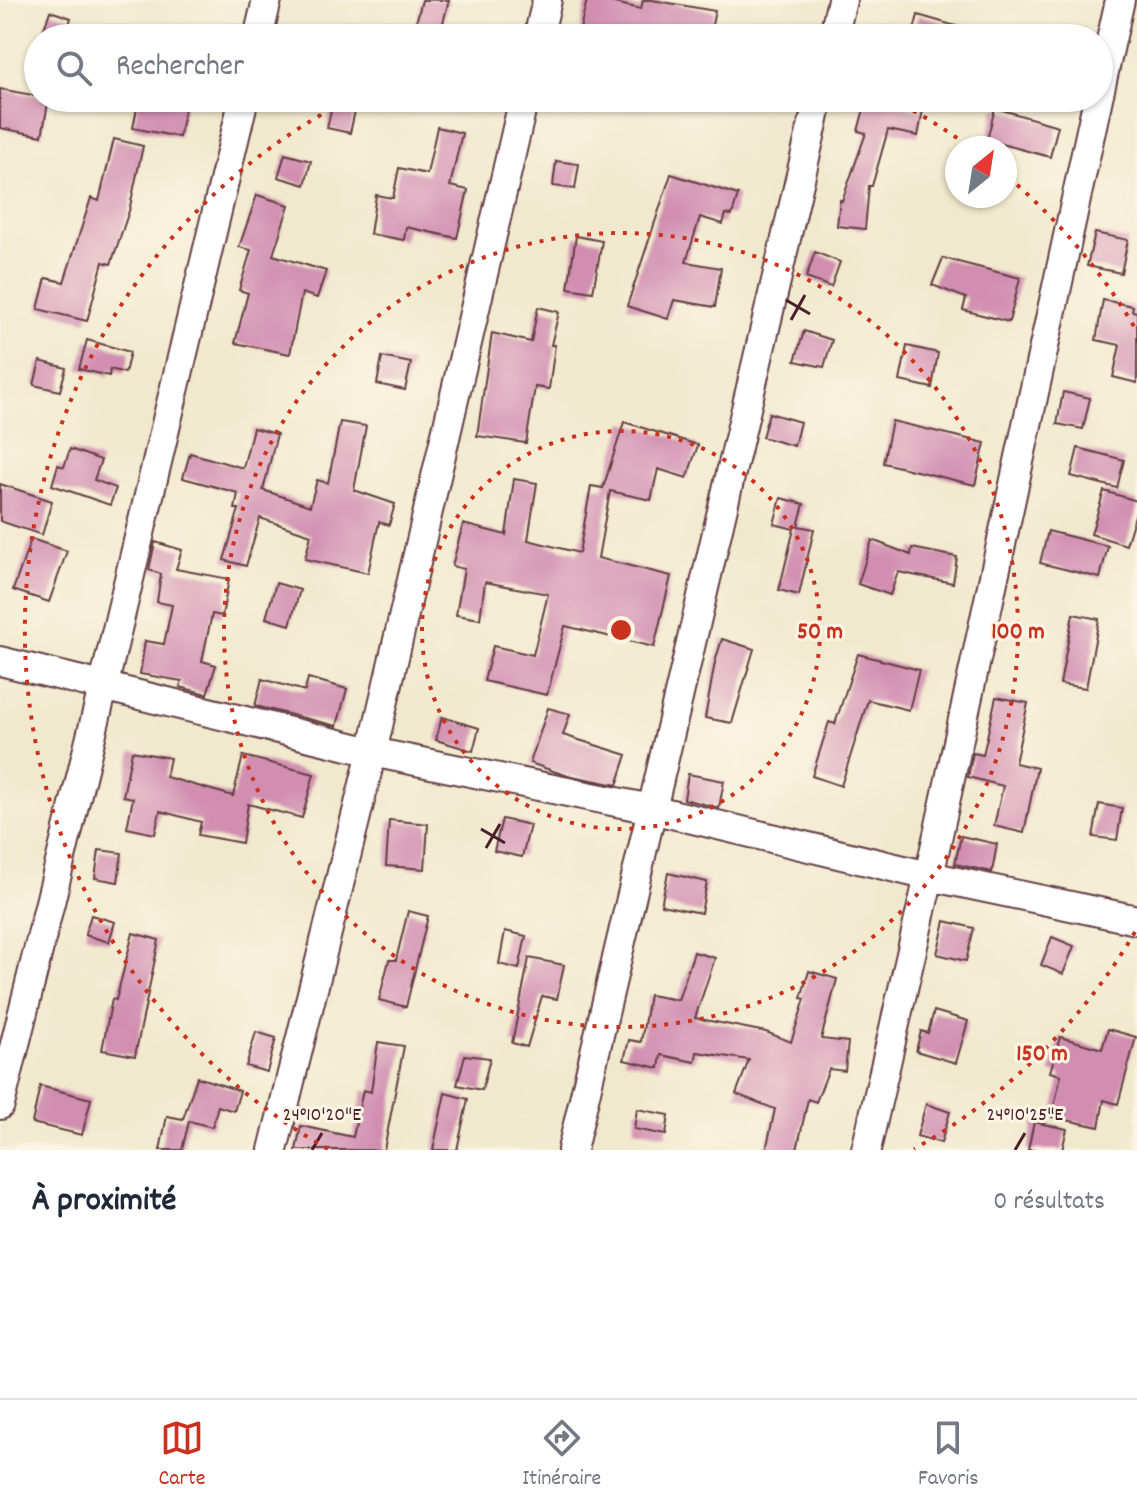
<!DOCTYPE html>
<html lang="fr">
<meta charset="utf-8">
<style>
body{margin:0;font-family:Dekko,sans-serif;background:#f2f2f3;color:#1f2937}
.compass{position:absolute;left:945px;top:136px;width:72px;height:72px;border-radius:50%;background:#fff;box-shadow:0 2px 6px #0004;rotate:30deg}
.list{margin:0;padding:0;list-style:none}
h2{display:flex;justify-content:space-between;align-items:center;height:104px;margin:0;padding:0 32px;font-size:34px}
h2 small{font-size:26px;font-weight:400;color:#747a83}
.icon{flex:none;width:44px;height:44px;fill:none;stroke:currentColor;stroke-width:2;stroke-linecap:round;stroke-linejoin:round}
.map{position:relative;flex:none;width:1137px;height:1150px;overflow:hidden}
.search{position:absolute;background:#fff;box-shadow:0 2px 6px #0004;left:24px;right:24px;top:24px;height:88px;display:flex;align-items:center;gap:20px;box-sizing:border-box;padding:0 28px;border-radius:44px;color:#747a83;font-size:30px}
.sheet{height:248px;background:#fff}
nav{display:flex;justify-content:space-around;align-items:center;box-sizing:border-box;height:112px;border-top:2px solid #e0e1e3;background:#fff;font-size:22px;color:#747a83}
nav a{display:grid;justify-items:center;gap:4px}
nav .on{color:#c8321e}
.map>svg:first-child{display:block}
</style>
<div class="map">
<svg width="1137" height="1150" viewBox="0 0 1137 1150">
<rect width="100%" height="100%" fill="#fcf5e5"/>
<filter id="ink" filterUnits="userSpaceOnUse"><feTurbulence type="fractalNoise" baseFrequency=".0125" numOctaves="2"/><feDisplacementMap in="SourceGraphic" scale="16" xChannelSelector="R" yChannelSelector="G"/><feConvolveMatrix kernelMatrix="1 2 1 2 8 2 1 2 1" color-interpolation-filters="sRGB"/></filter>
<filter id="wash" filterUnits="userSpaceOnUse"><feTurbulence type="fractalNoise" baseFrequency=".006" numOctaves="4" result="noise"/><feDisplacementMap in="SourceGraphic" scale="32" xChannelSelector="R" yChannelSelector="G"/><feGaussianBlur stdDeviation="1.8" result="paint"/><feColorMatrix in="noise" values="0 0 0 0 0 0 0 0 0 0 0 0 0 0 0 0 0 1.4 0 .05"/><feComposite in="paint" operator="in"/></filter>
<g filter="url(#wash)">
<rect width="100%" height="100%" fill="#f1e9cd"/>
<g id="blocks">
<path fill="#d18eb1" d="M422 0H449L439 38H412Z
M587 0H601L641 9 643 0H652L715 11 709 38H621L580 29Z
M50 11 71 18 65 38H41Z
M918 15 976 32 975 38H912Z
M0 89 38 96V98H49L42 136 0 128Z
M139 98H187L179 137 133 128Z
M334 98H358L350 133 327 128Z
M867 98H897L895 104 923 110 918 136 888 130 872 186H869L865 229 837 226 840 200 842 201 866 133 858 131Z
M995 108 1058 126 1050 157 987 140Z
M437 127 462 133 450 186 468 190 457 238 406 227 404 240 370 234 376 195 393 198 399 168 427 174Z
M114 139 143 146 129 211 111 264 103 262 87 321 38 309 46 278 64 282 91 198 99 201Z
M285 154 311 161 305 185 278 177Z
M556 161 579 164 575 189 553 186Z
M671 174 738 195 732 215 726 214 723 224 700 217 686 262 721 268 715 307 674 300 668 319 627 306Z
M257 195 289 205 273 255 326 271 317 298 302 293 290 354 235 343 248 293 239 290 251 250 239 247Z
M1095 233 1128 240 1121 273 1087 266Z
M576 236 602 241 593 292 568 288Z
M815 252 840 262 831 287 806 278Z
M943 258 1020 278 1009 322 963 310 966 298 932 285Z
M1103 300 1133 306 1132 311 1137 312V383L1113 377 1120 345 1096 340Z
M538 307 559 312 551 345H555L549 389 535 387 526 443 477 436 492 333 531 342Z
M804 331 832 340 824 367 795 361Z
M87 340 130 352 125 373 110 369 109 376 79 369Z
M907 346 938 353 932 388 900 381Z
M382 357 411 363 405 390 377 384Z
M40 361 66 368 60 391 34 385Z
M1063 392 1090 398 1083 429 1057 424Z
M769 413 800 422 794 446 762 437Z
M892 421 985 443 975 485 883 463Z
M340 422 366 426 354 490 395 504 389 525 379 522 368 573 305 559 311 535 260 518 246 566 224 560 239 509H235L238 493 183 478 190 453 243 468 253 428 277 434 263 490 310 506 317 480 328 483Z
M624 422 698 445 687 478 658 469 651 500 610 491 598 558 671 576 654 647 565 626 547 695 484 681 493 646 533 655 548 594 485 582 480 619 456 615 464 569 452 566 463 524 506 535 514 479 537 483 528 540 579 553 591 486 603 488Z
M1078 448 1124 460 1117 488 1071 476Z
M70 449 101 460 94 480 116 488 110 505 52 485 58 465 64 467Z
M0 484 52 501 42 535 0 521Z
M1104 491 1137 501V509L1126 545 1091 534Z
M781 498 804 504 798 526 814 529 799 595 779 590 794 529 774 524Z
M1048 531 1108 546 1100 578 1040 563Z
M31 539 67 551 49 602 13 590Z
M872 540 911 555 912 548 957 557 953 583 898 572 890 595 858 584Z
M155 542 182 550 176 569 229 579 222 616 212 614 202 661 216 665 207 694 180 687 182 681 140 674 145 641 164 644 172 605 157 602 161 574 149 570Z
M276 583 300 590 290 625 266 618Z
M1073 614 1099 619 1086 688 1060 684Z
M722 639 754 649 732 723 705 718 715 662Z
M858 654 919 670 909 710 868 700 841 786 812 776 829 722 835 724Z
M308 678 347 689 337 726 255 706 262 679 305 691Z
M996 697 1028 703 1015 763 1037 768 1024 833 994 826 1003 786 968 777 973 753 983 755Z
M548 708 570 714 563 735 627 755 617 785 562 774 530 763Z
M442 717 479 728 473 751 436 740Z
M132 751 170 758 166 777 233 796 243 756 314 774 302 818 248 804 242 843 198 835 201 822 160 811 155 834 127 828 133 798 123 796Z
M688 774 724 781 719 808 684 799Z
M1099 804 1122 808 1117 840 1093 837Z
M502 819 530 825 522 857 494 851Z
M389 820 428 824 425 869 386 866Z
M961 836 997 844 992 872 955 864Z
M99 850 122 853 118 882 95 878Z
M668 873 707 882 701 913 661 905Z
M408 911 428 916 406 1007 379 1000 389 960H396Z
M91 915 115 922 109 942 85 935Z
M945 921 974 928 966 961 937 954Z
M505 931 526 936 519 969 499 964Z
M133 933 159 940 135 1056 102 1050 112 999 116 1000Z
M1052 937 1074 946 1063 974 1041 965Z
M694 952 715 958 695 1018 766 1032 791 1042 805 999 801 998 809 971 837 979 821 1039 848 1042 845 1071 829 1069 816 1102 808 1099 797 1150H766L775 1109 736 1094 749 1060 697 1052 695 1062 661 1055 659 1068 624 1060 629 1040 641 1042 649 995 678 1000Z
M529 958 564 965 557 999 542 996 527 1047 512 1043Z
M934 1011 968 1021 956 1063 916 1051 921 1031 928 1033Z
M1108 1029 1136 1037 1118 1104 1104 1100 1099 1127 1052 1117 1061 1075 1050 1072 1060 1037 1102 1049Z
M256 1032 276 1038 267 1072 246 1066Z
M378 1042 404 1046 384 1150H296L301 1126 353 1137 363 1090 371 1092Z
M465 1055 490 1058 482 1090 457 1085Z
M197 1077 240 1091 234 1111 218 1106 212 1127 189 1121 182 1150H160L167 1116 183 1119Z
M40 1086 91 1099 82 1135 32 1123Z
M445 1093 468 1099 457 1150H433Z
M926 1104 950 1112 941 1143 917 1136Z
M637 1109 669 1115 666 1135 634 1129Z
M1034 1122 1067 1129 1062 1150H1028Z"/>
</g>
</g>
<g filter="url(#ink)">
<use href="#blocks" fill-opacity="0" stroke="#633d43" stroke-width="2"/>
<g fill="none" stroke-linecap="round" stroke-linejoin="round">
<g stroke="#633d43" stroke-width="32">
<path id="minor" d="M258 38 267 0
M538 38 547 0
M833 38 842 0
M1099 94 1120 0
M0 661 372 752 651 809 929 876 1137 920
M0 1105 103 688 244 98
M273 1150 372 752 524 98
M572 1150 819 98
M866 1150 929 876 1098 98"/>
</g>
<use href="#minor" stroke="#fff" stroke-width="28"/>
</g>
</g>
<path fill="none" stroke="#4a1f2b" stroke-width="3" d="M786 300 810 314M791 320 805 295M481 829 505 843M486 848 500 824M312 1150 322 1133M1015 1150 1025 1133"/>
<g fill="none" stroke="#c8321e" stroke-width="4" stroke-dasharray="4 8">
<circle cx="621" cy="630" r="199"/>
<circle cx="621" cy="630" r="397"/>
<path d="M1135 932A596 596 0 0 1 914 1149M328 1149A596 596 0 0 1 350 99M554 38A596 596 0 0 1 688 38M892 99A596 596 0 0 1 971 148M1008 177A596 596 0 0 1 1135 328"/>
</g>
<g font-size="20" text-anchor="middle" fill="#4a1f2b" stroke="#fcf5e5" stroke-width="6" stroke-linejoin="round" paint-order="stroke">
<text x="322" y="1120">24°10'20"E</text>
<text x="1025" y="1120">24°10'25"E</text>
</g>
<circle cx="621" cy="630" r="12" fill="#c8321e" stroke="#fcf5e5" stroke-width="4"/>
<g font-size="24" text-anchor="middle" font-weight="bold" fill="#c8321e" stroke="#fcf5e5" stroke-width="6" stroke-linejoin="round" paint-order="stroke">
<text x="820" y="638">50 m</text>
<text x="1018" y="638">100 m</text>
<text x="1042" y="1060">150 m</text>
</g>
</svg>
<svg class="compass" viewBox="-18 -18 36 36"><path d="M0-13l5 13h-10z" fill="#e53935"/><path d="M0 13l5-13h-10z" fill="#747a83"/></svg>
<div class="search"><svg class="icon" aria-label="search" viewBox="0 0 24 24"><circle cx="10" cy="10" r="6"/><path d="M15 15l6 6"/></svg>Rechercher</div>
</div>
<section class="sheet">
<h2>À proximité<small>0 résultats</small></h2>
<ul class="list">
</ul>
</section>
<nav>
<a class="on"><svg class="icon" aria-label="map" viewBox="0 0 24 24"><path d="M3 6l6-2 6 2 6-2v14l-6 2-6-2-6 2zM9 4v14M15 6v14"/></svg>Carte</a>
<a><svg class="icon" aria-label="directions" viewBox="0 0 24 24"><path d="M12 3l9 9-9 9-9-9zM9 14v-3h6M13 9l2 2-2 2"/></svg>Itinéraire</a>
<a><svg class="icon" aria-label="saved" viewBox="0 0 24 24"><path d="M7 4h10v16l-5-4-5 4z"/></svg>Favoris</a>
</nav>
